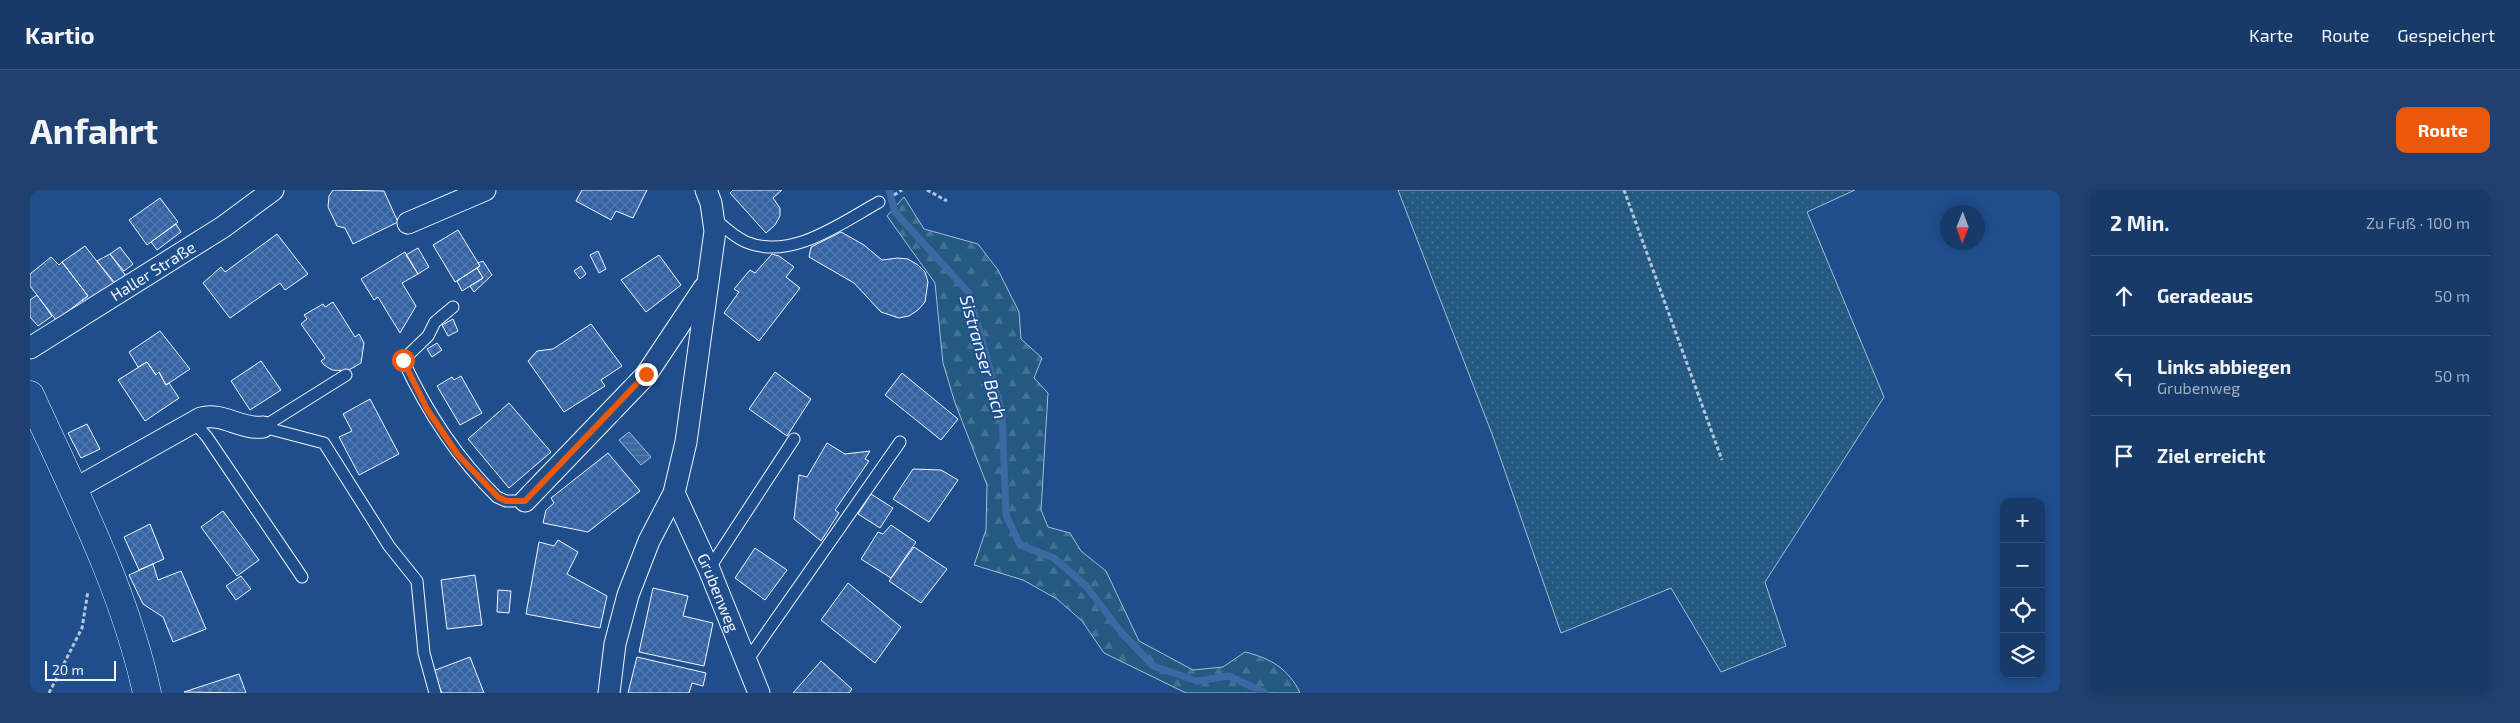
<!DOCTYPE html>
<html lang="de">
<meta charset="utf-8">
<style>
body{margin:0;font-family:"Exo 2",sans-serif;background:#20416f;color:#f1f3f6}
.controls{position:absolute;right:15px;bottom:15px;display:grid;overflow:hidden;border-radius:10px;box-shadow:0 2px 8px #0003}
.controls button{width:45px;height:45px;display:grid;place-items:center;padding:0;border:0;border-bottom:1px solid #36547d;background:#173a69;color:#f1f3f6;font:25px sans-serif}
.compass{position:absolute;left:1910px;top:15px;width:45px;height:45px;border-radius:50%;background:#173a69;box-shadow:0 2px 8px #0003;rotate:181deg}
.scale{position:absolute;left:15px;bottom:12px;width:71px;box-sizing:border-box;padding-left:5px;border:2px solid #f2f6ff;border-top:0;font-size:14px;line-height:18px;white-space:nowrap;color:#f2f6ff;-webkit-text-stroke:4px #1f4e8c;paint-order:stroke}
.stop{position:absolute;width:15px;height:15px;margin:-11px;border:4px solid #ea580c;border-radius:50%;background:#fff}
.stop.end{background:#ea580c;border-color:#fff;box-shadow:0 1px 5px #0008}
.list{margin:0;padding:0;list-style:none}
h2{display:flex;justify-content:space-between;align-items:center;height:65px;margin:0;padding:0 20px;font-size:21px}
h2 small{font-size:16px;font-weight:400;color:#9eadc0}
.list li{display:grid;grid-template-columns:32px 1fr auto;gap:15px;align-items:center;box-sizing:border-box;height:80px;padding:0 20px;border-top:1px solid #36547d}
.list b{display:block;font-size:19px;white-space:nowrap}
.list p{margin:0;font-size:16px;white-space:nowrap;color:#9eadc0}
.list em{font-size:16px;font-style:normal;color:#9eadc0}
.icon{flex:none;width:28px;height:28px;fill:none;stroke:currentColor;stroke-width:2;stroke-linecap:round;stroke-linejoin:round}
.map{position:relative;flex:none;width:2030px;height:503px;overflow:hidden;border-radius:10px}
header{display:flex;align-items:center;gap:30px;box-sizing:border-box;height:70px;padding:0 25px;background:#173a69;border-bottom:1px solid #36547d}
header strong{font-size:24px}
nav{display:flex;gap:28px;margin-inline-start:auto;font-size:18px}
.intro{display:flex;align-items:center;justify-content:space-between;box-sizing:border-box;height:120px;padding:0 30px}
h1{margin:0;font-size:35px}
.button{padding:12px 22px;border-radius:10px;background:#ea580c;color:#fff;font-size:18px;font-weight:700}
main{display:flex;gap:30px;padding:0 30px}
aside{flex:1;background:#173a69;border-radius:10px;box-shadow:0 2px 8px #0003}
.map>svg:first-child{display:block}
</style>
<header>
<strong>Kartio</strong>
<nav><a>Karte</a><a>Route</a><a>Gespeichert</a></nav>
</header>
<div class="intro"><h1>Anfahrt</h1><a class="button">Route</a></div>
<main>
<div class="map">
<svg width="2030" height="503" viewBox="0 0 2030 503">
<defs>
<pattern id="grass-dots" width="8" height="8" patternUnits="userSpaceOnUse" patternTransform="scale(1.25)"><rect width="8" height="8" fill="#245a82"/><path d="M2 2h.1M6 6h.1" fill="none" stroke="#447295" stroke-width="1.8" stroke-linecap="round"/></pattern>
<pattern id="forest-firs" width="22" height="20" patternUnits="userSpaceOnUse" patternTransform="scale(1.25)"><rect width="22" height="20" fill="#245a82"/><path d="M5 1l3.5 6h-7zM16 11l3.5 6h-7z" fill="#447295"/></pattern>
<pattern id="water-rules" width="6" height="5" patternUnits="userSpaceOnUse" patternTransform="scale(1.25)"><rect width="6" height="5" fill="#3b69a3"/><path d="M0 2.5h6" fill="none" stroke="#587fb1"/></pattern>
<pattern id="building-cross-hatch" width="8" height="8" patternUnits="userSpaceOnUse" patternTransform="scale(1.25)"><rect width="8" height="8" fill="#3563a3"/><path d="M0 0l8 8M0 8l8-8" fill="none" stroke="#537ab1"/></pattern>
</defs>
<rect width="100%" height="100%" fill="#1f4e8c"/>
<path fill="url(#grass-dots)" stroke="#a8bbd7" d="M1368 0H1825L1777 22 1854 207 1735 392 1756 456 1691 482 1641 398 1531 443 1462 244Z"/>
<path fill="url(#forest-firs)" stroke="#a8bbd7" d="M874 7 894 39 948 54 968 80 989 122 991 149 1012 168 1004 188 1018 203 1011 320 1018 337 1040 343 1051 361 1076 381 1109 451 1163 480 1193 477 1215 462C1240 468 1259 479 1270 503H1156L1074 463 1052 431 1027 409 993 390 944 375 956 340 957 295 925 213 913 173 905 93 857 26Z"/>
<path fill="url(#water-rules)" stroke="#a8bbd7" d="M599 242 621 267 611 275 589 250Z"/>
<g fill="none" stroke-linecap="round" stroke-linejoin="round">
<path stroke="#3b69a3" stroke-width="7" d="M859 0 865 22 939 103 972 223 976 325 990 355 1024 368 1056 396 1091 442 1123 476 1167 491 1199 486 1235 503"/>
</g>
<path fill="url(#building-cross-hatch)" stroke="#f2f6ff" d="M303 0 354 1 368 32 323 54 315 38 307 36 298 17 299 6Z
M552 0H617L603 28 586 21 581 30 546 11Z
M703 0H752L743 8 750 18V26L745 35 736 43 700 3Z
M130 8 148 32 117 55 99 30Z
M146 34 151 42 127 60 121 52Z
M428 40 450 76 425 92 403 55Z
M811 42 834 55 852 70 868 68 878 69 888 75 895 82 898 92 895 112 888 120 879 126 869 128 851 122 824 93 779 67 781 57Z
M247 44 278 84 255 100 250 93 200 128 173 93 191 77 195 82Z
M55 56 87 97 59 119 52 110 58 106 32 72Z
M90 57 103 74 94 81 80 64Z
M388 58 399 77 388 84 376 65Z
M568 61 576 79 569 83 560 65Z
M375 62 388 84 372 93 386 116 370 143 348 107 344 110 331 89Z
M80 64 96 86 85 93 67 71Z
M742 64 749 66 764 77 756 87 770 98 729 151 694 123 709 102 704 99 720 80 725 83Z
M629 65 651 95 616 122 591 90Z
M21 67 29 75 32 72 58 106 26 130 0 96V84Z
M453 71 462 85 444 102 440 96 453 88 447 78 450 76 448 73Z
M551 76 556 84 550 89 544 81Z
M447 78 453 88 432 101 427 91Z
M7 105 22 126 8 136 0 127V110Z
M303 112 325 147 329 144 334 153 331 173 317 181 302 180 294 175 291 171 295 168 271 134 277 129 274 125 293 114 295 117Z
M423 129 428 141 418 146 412 135Z
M561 134 592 176 571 190 575 196 534 222 498 171 507 161 523 159Z
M130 141 160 179 136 195 129 182 126 185 117 172 108 177 99 162Z
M407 153 412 160 402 167 397 159Z
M231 171 251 200 220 220 201 191Z
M117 172 126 185 129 182 136 195 139 193 149 208 115 231 88 190Z
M745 182 781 209 757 246 719 219Z
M872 183 928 229 911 250 855 205Z
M431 186 452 223 430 235 407 196 422 187 424 190Z
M340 209 369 264 329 285 309 247 322 241 313 224Z
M479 213 521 262 479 298 438 249Z
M57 234 70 259 51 268 38 243Z
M797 253 815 264 840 261 835 269 839 271 805 320 809 323 791 351 764 329 769 285 777 287Z
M578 263 610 301 558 342 513 333 516 320 524 313 521 308Z
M883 279 911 280 928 290 899 332 863 309Z
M841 304 863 318 850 338 828 324Z
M193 321 229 370 207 386 171 337Z
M120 334 134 369 109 380 94 347Z
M861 335 886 352 861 388 831 369 848 342 853 344Z
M528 350 548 362 537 384 577 406 570 438 496 424 509 352 524 356Z
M884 357 917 379 891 413 859 391Z
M725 358 757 380 735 410 705 388Z
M123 374 128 390 151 381 176 439 143 452 133 427 113 414 99 385Z
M445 385 452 435 417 439 411 390Z
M211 386 221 399 206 410 196 396Z
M818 393 871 437 845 473 791 430Z
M623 398 658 406 653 426 683 433 674 476 609 462Z
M468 400 481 401 479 423 467 422Z
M440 467 454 503H412L403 481Z
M607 467 676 483 673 496 662 493 659 503H598Z
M791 471 822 499 819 503H763Z
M209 484 216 503 154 502Z"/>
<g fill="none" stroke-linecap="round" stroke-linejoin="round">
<g stroke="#f2f6ff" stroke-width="13">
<path id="lane" d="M685 29C694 37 704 47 716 52 761 71 811 33 849 12
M423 117 405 132 398 146 373 170C397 222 426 267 467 307L476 311H495
M164 232 177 247 272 387
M233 237 294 253 359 356 387 391 394 463 405 503
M233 237 316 185
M679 379 764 249
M716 472 870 252"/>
</g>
<g stroke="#f2f6ff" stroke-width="23">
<g id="street">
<path d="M378 33 455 0"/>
<path id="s1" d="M0 158 193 37 243 0"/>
<path d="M43 300 171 228C193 222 211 240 233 237"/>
<path id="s2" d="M644 303 679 379 729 503"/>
<path d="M495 311 616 185 674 98"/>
<path d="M579 503 585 454 598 405 619 351 644 303 656 252 685 41 681 13 676 0"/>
</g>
</g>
<g stroke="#f2f6ff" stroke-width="29">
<path id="secondary" d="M0 205C44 302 94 398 117 503"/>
</g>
<path stroke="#b3c4dc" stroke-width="3" stroke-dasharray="4 2.5" stroke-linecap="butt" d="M897 0 917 11
M1594 0 1692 270
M864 5 872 0
M19 503 52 438 58 401"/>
<use href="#lane" stroke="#1f4e8c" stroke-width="11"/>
<use href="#street" stroke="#1f4e8c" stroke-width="21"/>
<use href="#secondary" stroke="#1f4e8c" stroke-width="28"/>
</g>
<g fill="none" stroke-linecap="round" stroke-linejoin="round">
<path stroke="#ea580c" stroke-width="6" d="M373 170 397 219 428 265 468 307 476 311H495L616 184"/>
</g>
<g text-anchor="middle" stroke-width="4" stroke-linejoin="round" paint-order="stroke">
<g font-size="16" fill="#f2f6ff" stroke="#1f4e8c">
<text dy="6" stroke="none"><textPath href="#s1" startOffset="145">Haller Straße</textPath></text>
<text dy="6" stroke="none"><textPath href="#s2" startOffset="109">Grubenweg</textPath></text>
</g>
<g font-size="18" font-style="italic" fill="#f2f6ff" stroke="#1f4e8c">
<text transform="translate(953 167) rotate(74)" y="6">Sistranser Bach</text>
</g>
</g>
</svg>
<div class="controls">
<button>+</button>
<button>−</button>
<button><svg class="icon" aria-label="locate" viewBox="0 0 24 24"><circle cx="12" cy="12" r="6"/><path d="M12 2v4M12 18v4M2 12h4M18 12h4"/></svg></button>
<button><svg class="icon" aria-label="layers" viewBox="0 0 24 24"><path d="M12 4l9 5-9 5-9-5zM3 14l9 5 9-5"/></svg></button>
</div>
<svg class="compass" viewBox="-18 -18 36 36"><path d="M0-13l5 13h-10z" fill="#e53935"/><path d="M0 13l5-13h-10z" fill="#9eadc0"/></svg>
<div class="scale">20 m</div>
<div class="stop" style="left:373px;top:170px"></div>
<div class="stop end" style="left:616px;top:184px"></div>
</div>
<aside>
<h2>2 Min.<small>Zu Fuß · 100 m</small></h2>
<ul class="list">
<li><svg class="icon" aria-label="ahead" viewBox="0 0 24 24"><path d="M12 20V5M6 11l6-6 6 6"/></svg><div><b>Geradeaus</b></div><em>50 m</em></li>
<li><svg class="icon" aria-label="left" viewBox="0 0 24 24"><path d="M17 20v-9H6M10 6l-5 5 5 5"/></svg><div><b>Links abbiegen</b><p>Grubenweg</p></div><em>50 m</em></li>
<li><svg class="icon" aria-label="arrive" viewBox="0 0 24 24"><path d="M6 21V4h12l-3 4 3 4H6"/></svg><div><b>Ziel erreicht</b></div></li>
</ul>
</aside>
</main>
